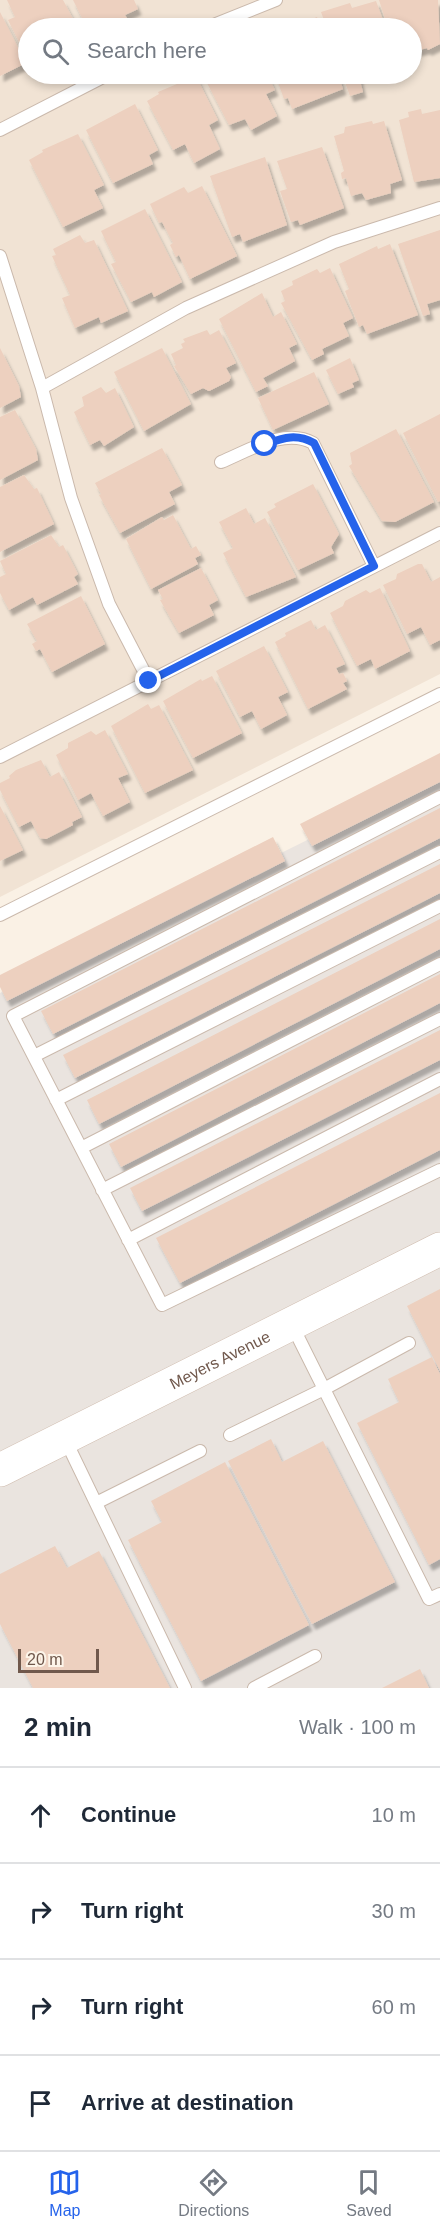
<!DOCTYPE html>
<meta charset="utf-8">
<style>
body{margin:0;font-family:Arial,sans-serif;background:#f6f6f7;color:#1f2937}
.scale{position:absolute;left:18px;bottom:15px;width:81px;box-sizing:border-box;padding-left:6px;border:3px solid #70584c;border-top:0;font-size:16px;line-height:21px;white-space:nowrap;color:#70584c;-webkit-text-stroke:4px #fdf5ea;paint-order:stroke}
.stop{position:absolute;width:18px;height:18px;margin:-14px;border:4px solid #2563eb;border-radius:50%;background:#fff}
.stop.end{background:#2563eb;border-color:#fff;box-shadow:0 2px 6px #0008}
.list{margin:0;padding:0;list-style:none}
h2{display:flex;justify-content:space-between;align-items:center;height:78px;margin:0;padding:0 24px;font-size:26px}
h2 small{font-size:20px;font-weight:400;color:#747a83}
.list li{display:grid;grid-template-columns:39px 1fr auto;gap:18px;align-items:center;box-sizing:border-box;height:96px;padding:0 24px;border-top:2px solid #e0e1e3}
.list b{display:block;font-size:22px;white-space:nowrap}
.list em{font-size:20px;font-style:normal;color:#747a83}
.icon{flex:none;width:33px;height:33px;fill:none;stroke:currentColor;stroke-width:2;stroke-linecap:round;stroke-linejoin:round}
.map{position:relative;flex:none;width:440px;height:1688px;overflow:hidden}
.search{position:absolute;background:#fff;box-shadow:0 3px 9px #0003;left:18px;right:18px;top:18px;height:66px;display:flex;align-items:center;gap:15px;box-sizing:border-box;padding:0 21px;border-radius:33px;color:#747a83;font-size:22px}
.sheet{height:462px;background:#fff}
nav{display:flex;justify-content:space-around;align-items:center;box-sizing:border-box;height:84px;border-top:2px solid #e0e1e3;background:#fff;font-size:16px;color:#747a83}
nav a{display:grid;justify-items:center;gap:3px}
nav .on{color:#2563eb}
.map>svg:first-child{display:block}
</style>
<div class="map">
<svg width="440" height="1688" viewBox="0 0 440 1688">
<defs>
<filter id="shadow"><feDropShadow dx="3.5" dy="6" stdDeviation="1.5" flood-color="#0004"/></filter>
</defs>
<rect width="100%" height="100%" fill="#faf1e5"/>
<path fill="#f1e3d4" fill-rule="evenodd" d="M0 0H440V674L0 897ZM28 28H412V74H28Z"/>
<path fill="#eae4df" d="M440 774V1688H0V993Z"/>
<path fill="#edd0bf" filter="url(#shadow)" d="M7 0H63L78 28H28L26 56 8 20 15 17Z
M73 0H134L138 9 125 15 128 20 109 28H87Z
M379 0H438L440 44 428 50 427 48 412 52V28H388Z
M376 1 386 28H327L321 12 350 3 352 8Z
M0 12 26 63 0 76Z
M317 17 321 28H288Z
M205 74H267L275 90 266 94 277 116 251 130 245 119 229 125 207 83 210 82Z
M275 74H338L343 89 292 109 288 98 284 99Z
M342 74H368L359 77 363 92 350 96Z
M196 76 218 120 209 125 220 149 194 163 185 144 173 150 147 101 159 94 158 92Z
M135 104 158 150 149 155 153 164 113 183 86 130Z
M421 109 422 114 440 110V178L414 182 399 120 409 117 408 112Z
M372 121 373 124 384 121 402 180 390 184 391 193 366 200 362 193 351 196 346 178 342 179 341 173 344 171 334 136 344 133 345 127Z
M78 134 104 185 94 190 103 208 63 227 29 160 43 152 42 150Z
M322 147 344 208 300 225 298 220 291 222 280 191 287 189 277 161Z
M265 157 287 225 243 242 240 234 232 237 210 176Z
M202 186 237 256 190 279 179 255 176 257 170 245 173 243 162 222 159 223 150 204 184 187 188 193Z
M145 209 182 282 154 297 152 292 131 302 111 264 116 262 101 231Z
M440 230V300L427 304 430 314 423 316 398 244Z
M80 235 85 243 94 240 128 311 101 323 99 317 75 328 62 298 70 295 52 256 56 255 53 249Z
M390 244 418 315 367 334 363 325 359 327 345 291 349 289 339 264 377 246 378 249Z
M330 268 353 318 343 323 349 336 322 349 324 354 312 360 281 303 285 301 281 291 293 285 292 281 317 269 320 273Z
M262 293 273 317 281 312 297 344 289 348 295 361 263 378 268 386 256 392 219 319Z
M207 330 210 335 219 330 236 363 226 368 231 377 229 381 209 391 203 388 191 394 174 366 176 365 171 354 183 348 181 344 185 342 183 339Z
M0 348 19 386 21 397 0 408Z
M162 348 191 404 144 431 114 372Z
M350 358 359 380 352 383 354 387 338 394 326 370Z
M314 372 329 404 273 430 258 398Z
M101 387 106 393 115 388 134 427 104 446 100 440 90 445 74 412 84 406 82 397Z
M15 410 36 449 38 460 0 480V417Z
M440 414V501L438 502 403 433Z
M396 429 434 502 395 522 382 521 349 466 352 464 350 453Z
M162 448 182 485 169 492 175 504 120 533 99 495 101 494 95 483Z
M24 475 34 489 37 488 54 524 0 552V487Z
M313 484 339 534 331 547 334 553 298 570 267 512 276 507 274 504Z
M246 508 254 524 265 518 296 577 246 597 223 553 233 548 219 522Z
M173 515 191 549 196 546 201 555 195 558 198 564 151 589 126 539 162 517 164 520Z
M51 535 59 547 63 545 78 574 74 577 78 584 37 605 33 597 9 610 0 593V577L6 574 0 561Z
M418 564H422L431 582 440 577V640L430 645 421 627 407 634 383 585 396 579 397 574Z
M201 568 218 600 209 605 214 615 179 633 160 600 163 599 158 590Z
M380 588 410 651 375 669 371 659 357 666 330 613 343 606 345 601 366 590 370 593Z
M81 596 105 644 52 672 40 649 36 651 32 644 37 641 27 624Z
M311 620 316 630 325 625 345 664 336 668 339 674 343 673 347 681 343 683 347 689 308 709 275 642 286 636 285 633Z
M264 646 288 692 278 697 287 715 261 729 252 711 240 717 216 671Z
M212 676 242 733 193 758 163 701 201 679 202 681Z
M148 704 151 709 159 705 193 770 145 793 111 726Z
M105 730 128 774 118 778 130 802 103 816 91 793 78 800 56 755 68 748V743L91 731 96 735Z
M440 753V782L312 846 300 824Z
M41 760 50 777 59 772 82 817 72 822 73 825 46 839 40 838 31 821 19 827 0 790V783L10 778 9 776 16 770Z
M0 806 23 850 0 861Z
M440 808V838L53 1034 41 1011Z
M273 837 285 861 7 1001 0 987V975Z
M440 864V893L75 1078 63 1055Z
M440 919V949L99 1124 87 1100Z
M440 974V1003L121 1167 109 1144Z
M440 1030V1060L142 1211 130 1188Z
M440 1093V1150L180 1283 156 1238Z
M440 1289V1371L407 1306Z
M432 1357 440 1374V1559L429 1565 357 1423 399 1402 388 1379Z
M271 1439 282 1462 323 1441 395 1582 312 1624 228 1461Z
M225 1462 309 1625 201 1681 128 1540 162 1522 151 1501Z
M55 1546 67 1568 99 1551 170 1688H33L0 1624V1574Z
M420 1669 429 1688H382Z"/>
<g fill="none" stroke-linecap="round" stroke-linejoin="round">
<g stroke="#cab9ac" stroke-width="14">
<path id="lane" d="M206 28 276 0
M0 130 109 74
M0 256 42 388 71 498 109 604 149 681
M42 388 186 308 334 242 440 208
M221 462C248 451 285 427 313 443L374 566
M0 757 440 533
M440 797 13 1016 162 1305 440 1170
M0 915 440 694
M34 1056 440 852
M56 1100 440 906
M81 1148 440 964
M102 1190 440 1019
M128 1240 440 1079
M292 1325 429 1599 440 1594
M230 1435 324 1389 409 1343
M65 1439 185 1688
M96 1503 200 1451
M254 1688 315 1656"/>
</g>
<g stroke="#cfbbad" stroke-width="34">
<g id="secondary">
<path id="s1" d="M0 1470 440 1249"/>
</g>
</g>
<use href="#lane" stroke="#fff" stroke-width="12"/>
<use href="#secondary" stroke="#fff" stroke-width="33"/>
</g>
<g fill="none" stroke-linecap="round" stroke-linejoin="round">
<path stroke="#2563eb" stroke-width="8" d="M149 681 374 566 314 443C296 433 283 438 265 444"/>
</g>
<g text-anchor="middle" stroke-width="4.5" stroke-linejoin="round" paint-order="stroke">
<g font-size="16" fill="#70584c" stroke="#fdf5ea">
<text dy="6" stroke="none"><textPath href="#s1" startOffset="246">Meyers Avenue</textPath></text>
</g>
</g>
</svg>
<div class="scale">20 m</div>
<div class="stop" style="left:265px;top:444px"></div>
<div class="stop end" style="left:149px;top:681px"></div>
<div class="search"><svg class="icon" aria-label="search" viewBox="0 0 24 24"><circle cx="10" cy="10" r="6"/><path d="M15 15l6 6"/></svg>Search here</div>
</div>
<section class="sheet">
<h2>2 min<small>Walk · 100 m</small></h2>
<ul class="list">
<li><svg class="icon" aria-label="ahead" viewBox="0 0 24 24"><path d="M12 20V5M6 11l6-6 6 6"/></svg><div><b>Continue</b></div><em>10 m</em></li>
<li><svg class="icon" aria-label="right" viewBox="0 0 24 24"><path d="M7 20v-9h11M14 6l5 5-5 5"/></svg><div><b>Turn right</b></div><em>30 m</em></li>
<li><svg class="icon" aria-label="right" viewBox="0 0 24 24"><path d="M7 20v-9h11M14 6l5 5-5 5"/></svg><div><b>Turn right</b></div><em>60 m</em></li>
<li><svg class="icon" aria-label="arrive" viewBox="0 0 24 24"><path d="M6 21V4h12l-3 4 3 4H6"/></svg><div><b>Arrive at destination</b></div></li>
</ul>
</section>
<nav>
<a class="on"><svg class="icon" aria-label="map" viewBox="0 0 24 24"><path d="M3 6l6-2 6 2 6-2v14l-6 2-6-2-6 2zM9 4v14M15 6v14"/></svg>Map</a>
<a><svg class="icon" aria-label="directions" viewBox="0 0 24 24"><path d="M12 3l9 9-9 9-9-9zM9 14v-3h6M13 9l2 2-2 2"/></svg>Directions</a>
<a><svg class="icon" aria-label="saved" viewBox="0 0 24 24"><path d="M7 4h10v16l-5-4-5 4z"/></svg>Saved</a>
</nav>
